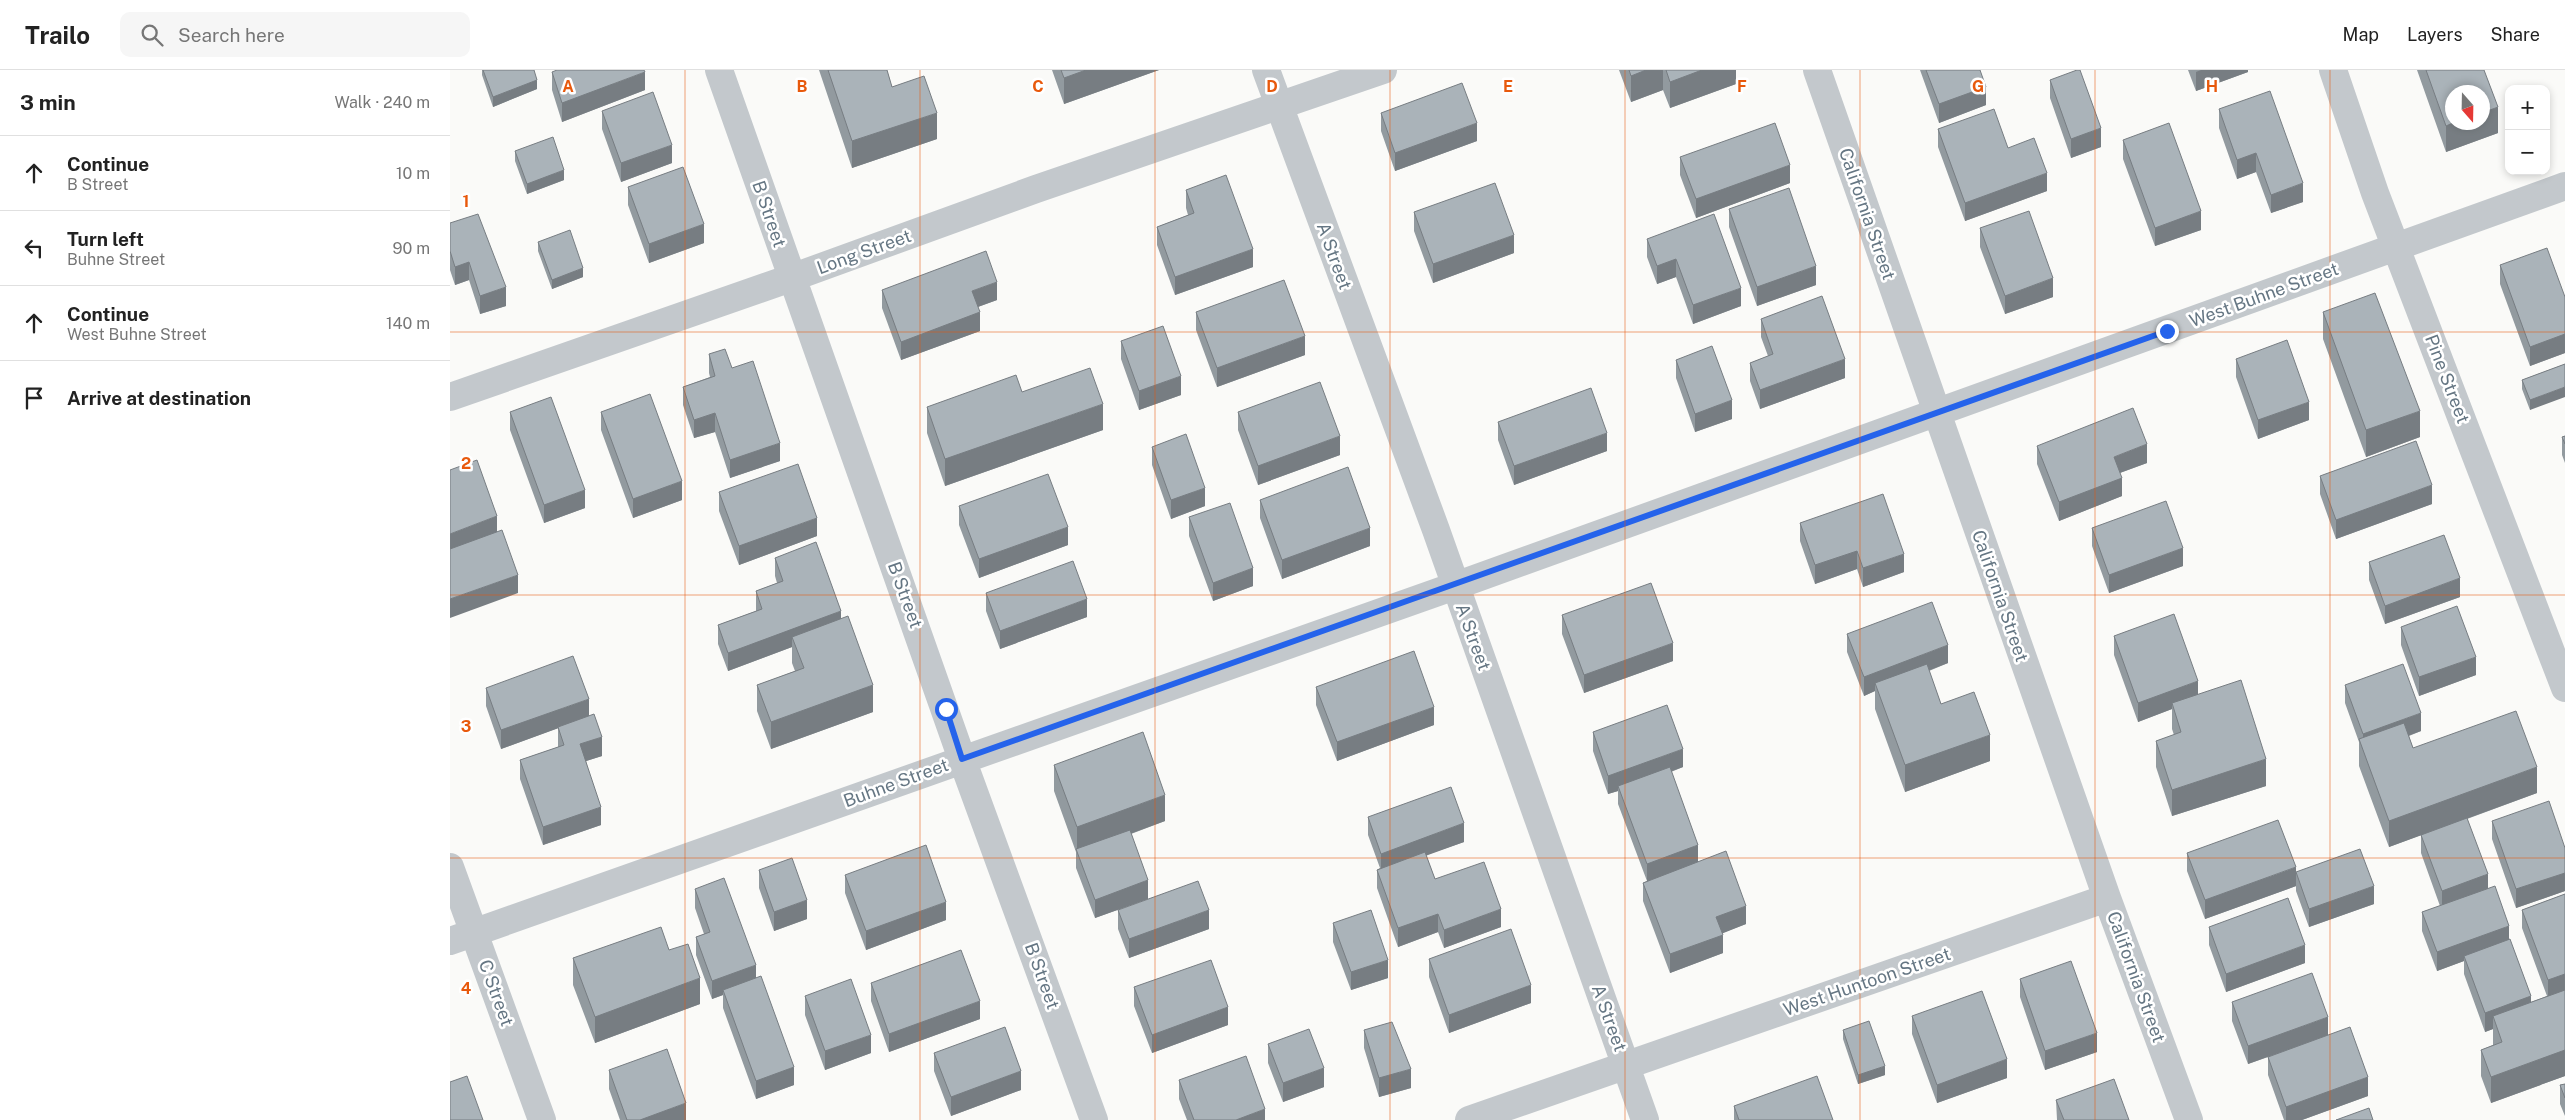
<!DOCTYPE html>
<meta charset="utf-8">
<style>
body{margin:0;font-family:"Public Sans",sans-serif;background:#f6f6f6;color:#222}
.controls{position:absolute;right:15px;top:15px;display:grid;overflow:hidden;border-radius:10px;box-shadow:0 2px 8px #0003}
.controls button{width:45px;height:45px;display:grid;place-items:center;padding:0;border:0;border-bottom:1px solid #e0e0e0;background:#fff;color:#222;font:25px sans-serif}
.compass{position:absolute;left:1995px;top:15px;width:45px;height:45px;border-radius:50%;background:#fff;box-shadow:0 2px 8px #0003;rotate:160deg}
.stop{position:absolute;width:15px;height:15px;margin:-11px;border:4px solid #2563eb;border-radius:50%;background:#fff}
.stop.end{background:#2563eb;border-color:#fff;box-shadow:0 1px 5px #0008}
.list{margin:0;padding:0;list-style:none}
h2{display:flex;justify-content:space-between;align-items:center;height:65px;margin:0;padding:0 20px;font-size:21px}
h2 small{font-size:16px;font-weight:400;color:#767676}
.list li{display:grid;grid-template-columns:32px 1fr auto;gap:15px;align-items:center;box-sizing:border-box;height:75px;padding:0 20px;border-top:1px solid #e0e0e0}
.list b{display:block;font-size:19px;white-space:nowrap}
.list p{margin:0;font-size:16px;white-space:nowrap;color:#767676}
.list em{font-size:16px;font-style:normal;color:#767676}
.icon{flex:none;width:28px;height:28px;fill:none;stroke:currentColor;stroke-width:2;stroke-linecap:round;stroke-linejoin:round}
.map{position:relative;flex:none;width:2115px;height:1050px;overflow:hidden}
header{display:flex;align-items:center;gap:30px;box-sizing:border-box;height:70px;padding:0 25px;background:#fff;border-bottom:1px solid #e0e0e0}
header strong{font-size:24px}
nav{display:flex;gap:28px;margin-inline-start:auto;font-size:18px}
.search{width:350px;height:45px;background:#f6f6f6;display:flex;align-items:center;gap:12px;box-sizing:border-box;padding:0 18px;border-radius:10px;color:#767676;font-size:19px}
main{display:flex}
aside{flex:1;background:#fff}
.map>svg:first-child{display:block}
</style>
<header>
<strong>Trailo</strong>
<div class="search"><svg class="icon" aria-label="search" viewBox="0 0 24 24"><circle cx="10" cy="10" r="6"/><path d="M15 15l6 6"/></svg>Search here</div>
<nav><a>Map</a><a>Layers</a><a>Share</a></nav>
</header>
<main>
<aside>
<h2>3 min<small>Walk · 240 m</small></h2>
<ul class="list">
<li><svg class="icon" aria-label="ahead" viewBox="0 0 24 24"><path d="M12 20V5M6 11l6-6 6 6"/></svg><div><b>Continue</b><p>B Street</p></div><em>10 m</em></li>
<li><svg class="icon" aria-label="left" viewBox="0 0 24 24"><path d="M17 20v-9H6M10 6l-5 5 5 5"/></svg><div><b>Turn left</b><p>Buhne Street</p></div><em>90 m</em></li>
<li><svg class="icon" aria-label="ahead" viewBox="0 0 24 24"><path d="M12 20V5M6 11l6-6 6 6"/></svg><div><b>Continue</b><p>West Buhne Street</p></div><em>140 m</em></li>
<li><svg class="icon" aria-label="arrive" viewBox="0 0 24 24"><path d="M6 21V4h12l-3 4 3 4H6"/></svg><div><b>Arrive at destination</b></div></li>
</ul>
</aside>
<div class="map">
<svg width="2115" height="1050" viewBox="0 0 2115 1050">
<rect width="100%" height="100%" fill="#fafaf8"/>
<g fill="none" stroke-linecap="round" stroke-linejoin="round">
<path stroke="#c3c8cc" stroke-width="28" d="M269 0 512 689 644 1050
M816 0 986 460 1195 1050
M1367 0 1657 828 1739 1050
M1883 0 1925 123 2115 618
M0 327 341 208 586 119 933 0
M0 797 92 1050
M0 871 1005 516 2115 116
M1019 1050 1657 828"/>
</g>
<path fill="#929a9f" d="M32 0H84L87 19 43 37 32 5Z
M369 0H437L442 17 487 69 402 98Z
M602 0H709L614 34Z
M1169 0H1286V14L1220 38 1213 20 1181 32Z
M1470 0H1530L1536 35 1489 53Z
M1738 0H1798V2L1746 21Z
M1967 0H2034L2048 63 1996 82Z
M102 2 195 20 112 52 102 20Z
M1600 10 1651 77 1621 88 1600 28Z
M1769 39 1853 132 1821 143 1806 102 1787 109 1769 58Z
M152 41 222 93 171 112 152 59Z
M931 43 1027 71 945 101 931 61Z
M1488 59 1558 78 1597 121 1515 151 1488 77Z
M1673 70 1751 160 1705 176 1673 89Z
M65 81 114 110 77 124 65 91Z
M1230 87 1340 113 1246 148 1230 105Z
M178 117 254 173 199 193 178 135Z
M736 120 803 197 725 225 707 175V157L738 145 736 138Z
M1279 139 1366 215 1307 236 1279 157Z
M964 142 1064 183 983 213 964 161Z
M0 153 56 236 30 244 19 210 5 215 0 200Z
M1530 158 1603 227 1555 244 1530 177Z
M1197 169 1291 236 1243 254 1226 207 1207 214 1197 187Z
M88 172 133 207 102 219 88 181Z
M2050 195 2115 227V283L2080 296 2050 214Z
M432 220 547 230 528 237 530 261 451 290 432 238Z
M746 242 855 285 767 317 746 260Z
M1873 242 1970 367 1916 387 1873 269Z
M1311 249 1395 308 1310 339 1300 311V293L1318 286 1311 267Z
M671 271 731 325 689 340 671 289Z
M259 284 282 298 330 391 280 408 265 362 244 368 233 335V317L260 307 259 303Z
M1786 289 1859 350 1808 369 1786 307Z
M1226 290 1282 349 1245 362 1226 308Z
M2115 294 2080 340 2072 319V310Z
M477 337 653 360 495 416 477 363Z
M60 342 135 438 94 453 60 360Z
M151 342 232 430 183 448 151 360Z
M788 342 890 385 808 415 788 360Z
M1048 352 1157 381 1064 415 1048 370Z
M2115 366V393L2112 385V367Z
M1587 376 1697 393 1670 403 1672 426 1609 451 1587 394Z
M702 377 755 436 721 449 702 395Z
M1870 406 1982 434 1886 469 1870 424Z
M269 422 367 466 289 495 269 441Z
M810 430 920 476 832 509 810 448Z
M509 436 618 475 529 508 509 455Z
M739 447 803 516 763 531 739 466Z
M1350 453 1454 502 1413 517 1407 499 1365 514 1350 471Z
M1642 458 1733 496 1659 523 1642 476Z
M325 488 391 549 423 642 321 679 307 641V615L345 601 342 593V577L278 601 268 574V555L306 541V521L327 513 325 506Z
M1919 492 2010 527 1935 554 1919 510Z
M536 523 637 547 550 579 536 541Z
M1112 545 1223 591 1134 623 1112 564Z
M1951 557 2026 605 1969 626 1951 575Z
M1397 564 1498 593 1479 601 1491 634 1540 691 1455 722 1425 639V621L1414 626 1397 582Z
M1664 566 1748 624 1816 716 1722 746 1706 697V671L1724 665 1722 659V639L1688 652 1664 585Z
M1895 615 1971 661 1959 666 1963 678 2087 723 2017 749 2038 818 2059 869 2081 932 2097 926 2072 858V840L2115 824V1006L2041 1033 2031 1006V980L2043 975V959L2035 962 2014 904V891L1987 901 1972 861V842L1990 836 1971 783V765L1939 777 1909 696V672L1895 633Z
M866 617 984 655 887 691 866 635Z
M36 618 139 646 152 686 136 691 151 755 93 775 70 709V690L108 677V658L51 679 36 636Z
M1143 662 1233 697 1221 702 1248 792 1296 854 1272 863 1273 883 1220 903 1193 831V813L1197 811 1168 734V721L1158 724 1143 681Z
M604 695 715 751 681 764 698 829 645 848 626 798V782L604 721Z
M918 747 1014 772 976 785 985 809 1051 857 994 878 988 862 948 877 927 818V800L930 798 918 765Z
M2042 751 2115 778V821L2066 838 2042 769Z
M1737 783 1846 816 1755 849 1737 801Z
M309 800 357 849 324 861 309 818Z
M1846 802 1924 834 1859 857 1846 821Z
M395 805 496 850 416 880 395 823Z
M245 819 306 908 344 1015 306 1029 273 938V925L262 929 246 885V867L254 864 245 838Z
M668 840 759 859 679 888 668 859Z
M883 853 938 908 901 920 883 872Z
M1759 857 1855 893 1776 922 1759 875Z
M219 880 250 934 145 973 123 915V888Z
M979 889 1081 933 999 963 979 907Z
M1570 909 1647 982 1595 1000 1570 927Z
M421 913 530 949 439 982 421 931Z
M684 917 778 955 702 983 684 936Z
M355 926 421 983 375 1000 355 945Z
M1782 932 1878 965 1918 1026 1852 1050H1834L1818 1005V987L1798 994 1782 951Z
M1462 946 1557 1008 1487 1033 1462 964Z
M914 960 961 1018 929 1027 914 978Z
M1393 960 1435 1005 1408 1014 1393 969Z
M818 974 874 1017 833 1032 818 993Z
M484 983 571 1020 501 1046 484 1001Z
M159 1000 236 1050H170L159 1019Z
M729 1010 815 1050H737L729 1029Z
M2115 1014V1046L2110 1034V1015Z
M1606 1030 1679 1050H1607Z
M1284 1036 1383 1050H1284Z"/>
<path fill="#777d82" d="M636 0H709L614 34V8Z
M1196 0H1213V20L1181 32V6Z
M1252 0H1286V14L1220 38V12Z
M1751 0H1798V2L1746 21V2Z
M195 2V20L112 52V33Z
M87 10V19L43 37V27Z
M1536 17V35L1489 53V34Z
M2048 37V63L1996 82V56L2005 52H2032V43Z
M487 43V69L402 98V71Z
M1027 53V71L945 101V83Z
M1651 58V77L1621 88V69Z
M222 75V93L171 112V93Z
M1806 83V102L1787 109V90Z
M1340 95V113L1246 148V129Z
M114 100V110L77 124V114Z
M1597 103V121L1515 151V133Z
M1853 113V132L1821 143V125Z
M1751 141V160L1705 176V158Z
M254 154V173L199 193V174Z
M1064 165V183L983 213V194Z
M803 179V197L725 225V207Z
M1226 189V207L1207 214V196Z
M19 192V210L5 215V197Z
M1366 196V215L1307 236V217Z
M133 198V207L102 219V210Z
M1603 208V227L1555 244V226Z
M547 212V230L522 239V221Z
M56 217V236L30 244V226Z
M1291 218V236L1243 254V235Z
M530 242V261L451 290V272Z
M2115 264V283L2080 296V277Z
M855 266V285L767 317V298Z
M1395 289V308L1310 339V320Z
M731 306V325L689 340V321Z
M2115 317V327L2080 340V330Z
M1282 330V349L1245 362V344Z
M1859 332V350L1808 369V350Z
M653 334V360L495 416V389Z
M1970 341V367L1916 387V360Z
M265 343V362L244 368V350Z
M1157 363V381L1064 415V396Z
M890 366V385L808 415V396Z
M330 373V391L280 408V390Z
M1697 374V393L1664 405V387Z
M1672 408V426L1609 451V432Z
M232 411V430L183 448V429Z
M1982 415V434L1886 469V450Z
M755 418V436L721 449V430Z
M135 420V438L94 453V435Z
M47 446V465L0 482V464Z
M367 448V466L289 495V476Z
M618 457V475L529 508V489Z
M920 458V476L832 509V490Z
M1733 478V496L1659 523V505Z
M1407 481V499L1365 514V495Z
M1454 484V502L1413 517V498Z
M803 498V516L763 531V513Z
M68 505V523L0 548V529Z
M2010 508V527L1935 554V536Z
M637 529V547L550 579V561Z
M391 541V559L342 567V577L278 601V583Z
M1223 573V591L1134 623V605Z
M1498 575V593L1428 620 1425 613V621L1414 626V607Z
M2026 587V605L1969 626V607Z
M1748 611V630L1722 633V639L1688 652V633Z
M423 615V642L321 679V652Z
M139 629V647L51 679V660Z
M984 637V655L887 691V672Z
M1971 643V661L1914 682 1913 679V664Z
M1540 665V691L1455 722V695Z
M152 667V686L130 693V674Z
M1233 679V697L1170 720 1168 716V721L1158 724V706Z
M1816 689V716L1722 746V720Z
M2087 697V723L1939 777V751Z
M715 725V751L628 783 627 780V757Z
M151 737V755L93 775V757Z
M1014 753V772L931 802V784Z
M1248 775V793L1197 812V794Z
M1846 797V816L1755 849V830Z
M2115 803V821L2066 838V819Z
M2038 804V823L1992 840V821Z
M698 810V829L645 848V830Z
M1924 816V834L1859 857V839Z
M357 830V849L324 861V842Z
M496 832V850L416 880V861Z
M1296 836V854L1266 866V847Z
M1051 839V857L994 878V860Z
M759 840V859L679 888V869Z
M988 844V862L948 877V858Z
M2059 856V874L2014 886V891L1987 901V882Z
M1273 865V883L1220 903V884Z
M1855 875V893L1776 922V904Z
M938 890V908L901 920V902Z
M306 895V913L273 920V925L262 929V911Z
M2115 904V922L2098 928V910Z
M250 908V934L145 973V947Z
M1081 915V933L999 963V945Z
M2081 926V945L2043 946V959L2035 962V943Z
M530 931V949L439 982V964Z
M778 937V955L702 983V965Z
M1878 947V965L1798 994V976Z
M1647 963V982L1595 1000V981Z
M421 965V983L375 1000V981Z
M2115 980V1006L2041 1033V1007Z
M1557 989V1008L1487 1033V1015Z
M1435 996V1005L1408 1014V1005Z
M344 997V1015L306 1029V1011Z
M874 998V1017L833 1032V1013Z
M961 999V1018L929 1027V1008Z
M571 1001V1020L501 1046V1027Z
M1918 1007V1026L1852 1050H1836V1037Z
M236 1033V1050H190Z
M815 1039V1050H786Z"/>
<path fill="#aab3b9" stroke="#777d82" d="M33 0H84L87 10 43 27Z
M107 0H194L195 2 112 33 102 2Z
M378 0H437L442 17 474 6 487 43 402 71Z
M611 0H636L614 8Z
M1179 0H1196L1181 6Z
M1216 0H1252L1220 12Z
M1476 0H1530L1536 17 1489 34Z
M1627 0H1630L1651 58 1621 69 1600 10Z
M1976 0H2034L2048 37 2032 43V22H2002V52H2005L1996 56Z
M1012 13 1027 53 945 83 931 43Z
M1820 21 1853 113 1821 125 1806 83 1787 90 1769 39Z
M203 22 222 75 171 93 152 41Z
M1544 39 1558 78 1584 68 1597 103 1515 133 1488 59Z
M1325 53 1340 95 1246 129 1230 87Z
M1719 53 1751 141 1705 158 1673 70Z
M103 67 114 100 77 114 65 81Z
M233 97 254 154 199 174 178 117Z
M776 105 803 179 725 207 707 157 744 143 736 120Z
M1045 113 1064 165 983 194 964 142Z
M1339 118 1366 196 1307 217 1279 139Z
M1579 141 1603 208 1555 226 1530 158Z
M28 144 56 217 30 226 19 192 5 197 0 181V153Z
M1264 144 1291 218 1243 235 1226 189 1207 196 1197 169Z
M120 160 133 198 102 210 88 172Z
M2097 178 2115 227V264L2080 277 2050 195Z
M536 181 547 212 522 221 530 242 451 272 432 220Z
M834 210 855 266 767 298 746 242Z
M1925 223 1970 341 1916 360 1873 242Z
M1372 226 1395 289 1310 320 1300 293 1323 284 1311 249Z
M713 256 731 306 689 321 671 271Z
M1837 270 1859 332 1808 350 1786 289Z
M1262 276 1282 330 1245 344 1226 290Z
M275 279 282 298 303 291 330 373 280 390 265 343 244 350 233 317 265 306 259 284Z
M2115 294V317L2080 330 2072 310Z
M640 298 653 334 495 389 477 337 566 305 572 322Z
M870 312 890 366 808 396 788 342Z
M1141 318 1157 363 1064 396 1048 352Z
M200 324 232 411 183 429 151 342Z
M101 327 135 420 94 435 60 342Z
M1683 338 1697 374 1664 387 1672 408 1609 432 1587 376Z
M736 364 755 418 721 430 702 377Z
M2115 366V374L2112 367Z
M1966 371 1982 415 1886 450 1870 406Z
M27 390 47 446 0 464V400Z
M348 394 367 448 289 476 269 422Z
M898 397 920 458 832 490 810 430Z
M598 404 618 457 529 489 509 436Z
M1433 424 1454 484 1413 498 1407 481 1365 495 1350 453Z
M1716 431 1733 478 1659 505 1642 458Z
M780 433 803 498 763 513 739 447Z
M52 460 68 505 0 529V479Z
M1994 465 2010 508 1935 536 1919 492Z
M366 472 391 541 278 583 268 555 312 539 306 521 333 511 325 488Z
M623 491 637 529 550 561 536 523Z
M1201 513 1223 573 1134 605 1112 545Z
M1482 532 1498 575 1414 607 1397 564Z
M2007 536 2026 587 1969 607 1951 557Z
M1724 544 1748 611 1688 633 1664 566Z
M398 546 423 615 321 652 307 615 354 598 342 567Z
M964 581 984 637 887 672 866 617Z
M123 586 139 629 51 660 36 618Z
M1477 594 1491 634 1524 622 1540 665 1455 695 1425 613Z
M1953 594 1971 643 1913 664 1895 615Z
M1791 610 1816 689 1722 720 1706 671 1731 662 1722 633Z
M1217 635 1233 679 1158 706 1143 662Z
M2066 641 2087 697 1939 751 1909 669 1954 653 1963 678Z
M144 644 152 667 130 674 151 737 93 757 70 690 114 675 108 657Z
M693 662 715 725 627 757 604 695Z
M1220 697 1248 775 1197 794 1168 716Z
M1001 717 1014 753 931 784 918 747Z
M2099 731 2115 778V803L2066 819 2042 751Z
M2017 748 2038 804 1992 821 1971 765Z
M1828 750 1846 797 1755 830 1737 783Z
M680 760 698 810 645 830 626 779Z
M476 775 496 832 416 861 395 805Z
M1910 779 1924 816 1859 839 1846 802Z
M1276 781 1296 836 1266 847 1273 865 1220 884 1193 813Z
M975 782 985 809 1034 792 1051 839 994 860 988 844 948 858 927 800Z
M342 788 357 830 324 842 309 800Z
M274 808 306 895 262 911 246 867 260 862 245 819Z
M748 811 759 840 679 869 668 840Z
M2045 816 2059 856 1987 882 1972 842Z
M2115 824V904L2098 910 2072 840Z
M1838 828 1855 875 1776 904 1759 857Z
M921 840 938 890 901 902 883 853Z
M211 857 219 880 238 874 250 908 145 947 123 888Z
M1061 859 1081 915 999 945 979 889Z
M2060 869 2081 926 2035 943 2014 886Z
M511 880 530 931 439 964 421 913Z
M761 890 778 937 702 965 684 917Z
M1621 891 1647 963 1595 981 1570 909Z
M1862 903 1878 947 1798 976 1782 932Z
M311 906 344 997 306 1011 273 920Z
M401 909 421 965 375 981 355 926Z
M2115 920V980L2041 1007 2031 980 2052 972 2043 946Z
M1532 921 1557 989 1487 1015 1462 946Z
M1419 951 1435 996 1408 1005 1393 960Z
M942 952 961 999 929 1008 914 960Z
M555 957 571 1001 501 1027 484 983Z
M1900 957 1918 1007 1836 1037 1818 987Z
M859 959 874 998 833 1013 818 974Z
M217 979 236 1033 190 1050H177L159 1000Z
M796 986 815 1039 786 1050H744L729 1010Z
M17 1006 33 1050H0V1012Z
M1367 1006 1383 1050H1289L1284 1036Z
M1664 1009 1679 1050H1614L1606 1030Z
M2115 1014V1028L2110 1015Z
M1919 1038 1923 1050H1886Z"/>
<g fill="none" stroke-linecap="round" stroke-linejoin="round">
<path stroke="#2563eb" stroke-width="6" d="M496 639 512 689 1717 261"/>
</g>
<path fill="none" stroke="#e8590c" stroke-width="1" stroke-opacity="0.55" d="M235 0V1050M470 0V1050M705 0V1050M940 0V1050M1175 0V1050M1410 0V1050M1645 0V1050M1880 0V1050M0 262H2115M0 525H2115M0 788H2115"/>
<g text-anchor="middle" stroke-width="5" stroke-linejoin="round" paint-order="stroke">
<g font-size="18" fill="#657683" stroke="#fff">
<text transform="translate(319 144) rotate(71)" y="6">B Street</text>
<text transform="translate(1417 144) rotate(71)" y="6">California Street</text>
<text transform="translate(414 182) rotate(-20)" y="6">Long Street</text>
<text transform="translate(884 186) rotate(70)" y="6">A Street</text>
<text transform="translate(1814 225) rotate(-20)" y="6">West Buhne Street</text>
<text transform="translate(1997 309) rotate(69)" y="6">Pine Street</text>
<text transform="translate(455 525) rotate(70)" y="6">B Street</text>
<text transform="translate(1550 526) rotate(71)" y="6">California Street</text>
<text transform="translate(1023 567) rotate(70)" y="6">A Street</text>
<text transform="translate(446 713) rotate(-20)" y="6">Buhne Street</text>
<text transform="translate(592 906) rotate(70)" y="6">B Street</text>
<text transform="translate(1686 907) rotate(70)" y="6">California Street</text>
<text transform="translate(1417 912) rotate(-19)" y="6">West Huntoon Street</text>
<text transform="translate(46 923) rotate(70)" y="6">C Street</text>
<text transform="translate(1159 948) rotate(70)" y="6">A Street</text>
</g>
</g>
<g font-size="16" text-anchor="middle" font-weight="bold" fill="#e8590c" stroke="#fff" stroke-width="5" stroke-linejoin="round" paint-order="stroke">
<text x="118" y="22">A</text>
<text x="352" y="22">B</text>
<text x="588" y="22">C</text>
<text x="822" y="22">D</text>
<text x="1058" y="22">E</text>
<text x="1292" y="22">F</text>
<text x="1528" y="22">G</text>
<text x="1762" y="22">H</text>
<text x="16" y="137">1</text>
<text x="16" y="399">2</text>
<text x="16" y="662">3</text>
<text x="16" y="924">4</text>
</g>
</svg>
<div class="controls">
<button>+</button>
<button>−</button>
</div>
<svg class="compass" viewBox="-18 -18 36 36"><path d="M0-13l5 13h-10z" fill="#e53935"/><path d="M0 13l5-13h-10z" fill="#767676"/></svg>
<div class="stop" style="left:496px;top:639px"></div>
<div class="stop end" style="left:1717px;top:261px"></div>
</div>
</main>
